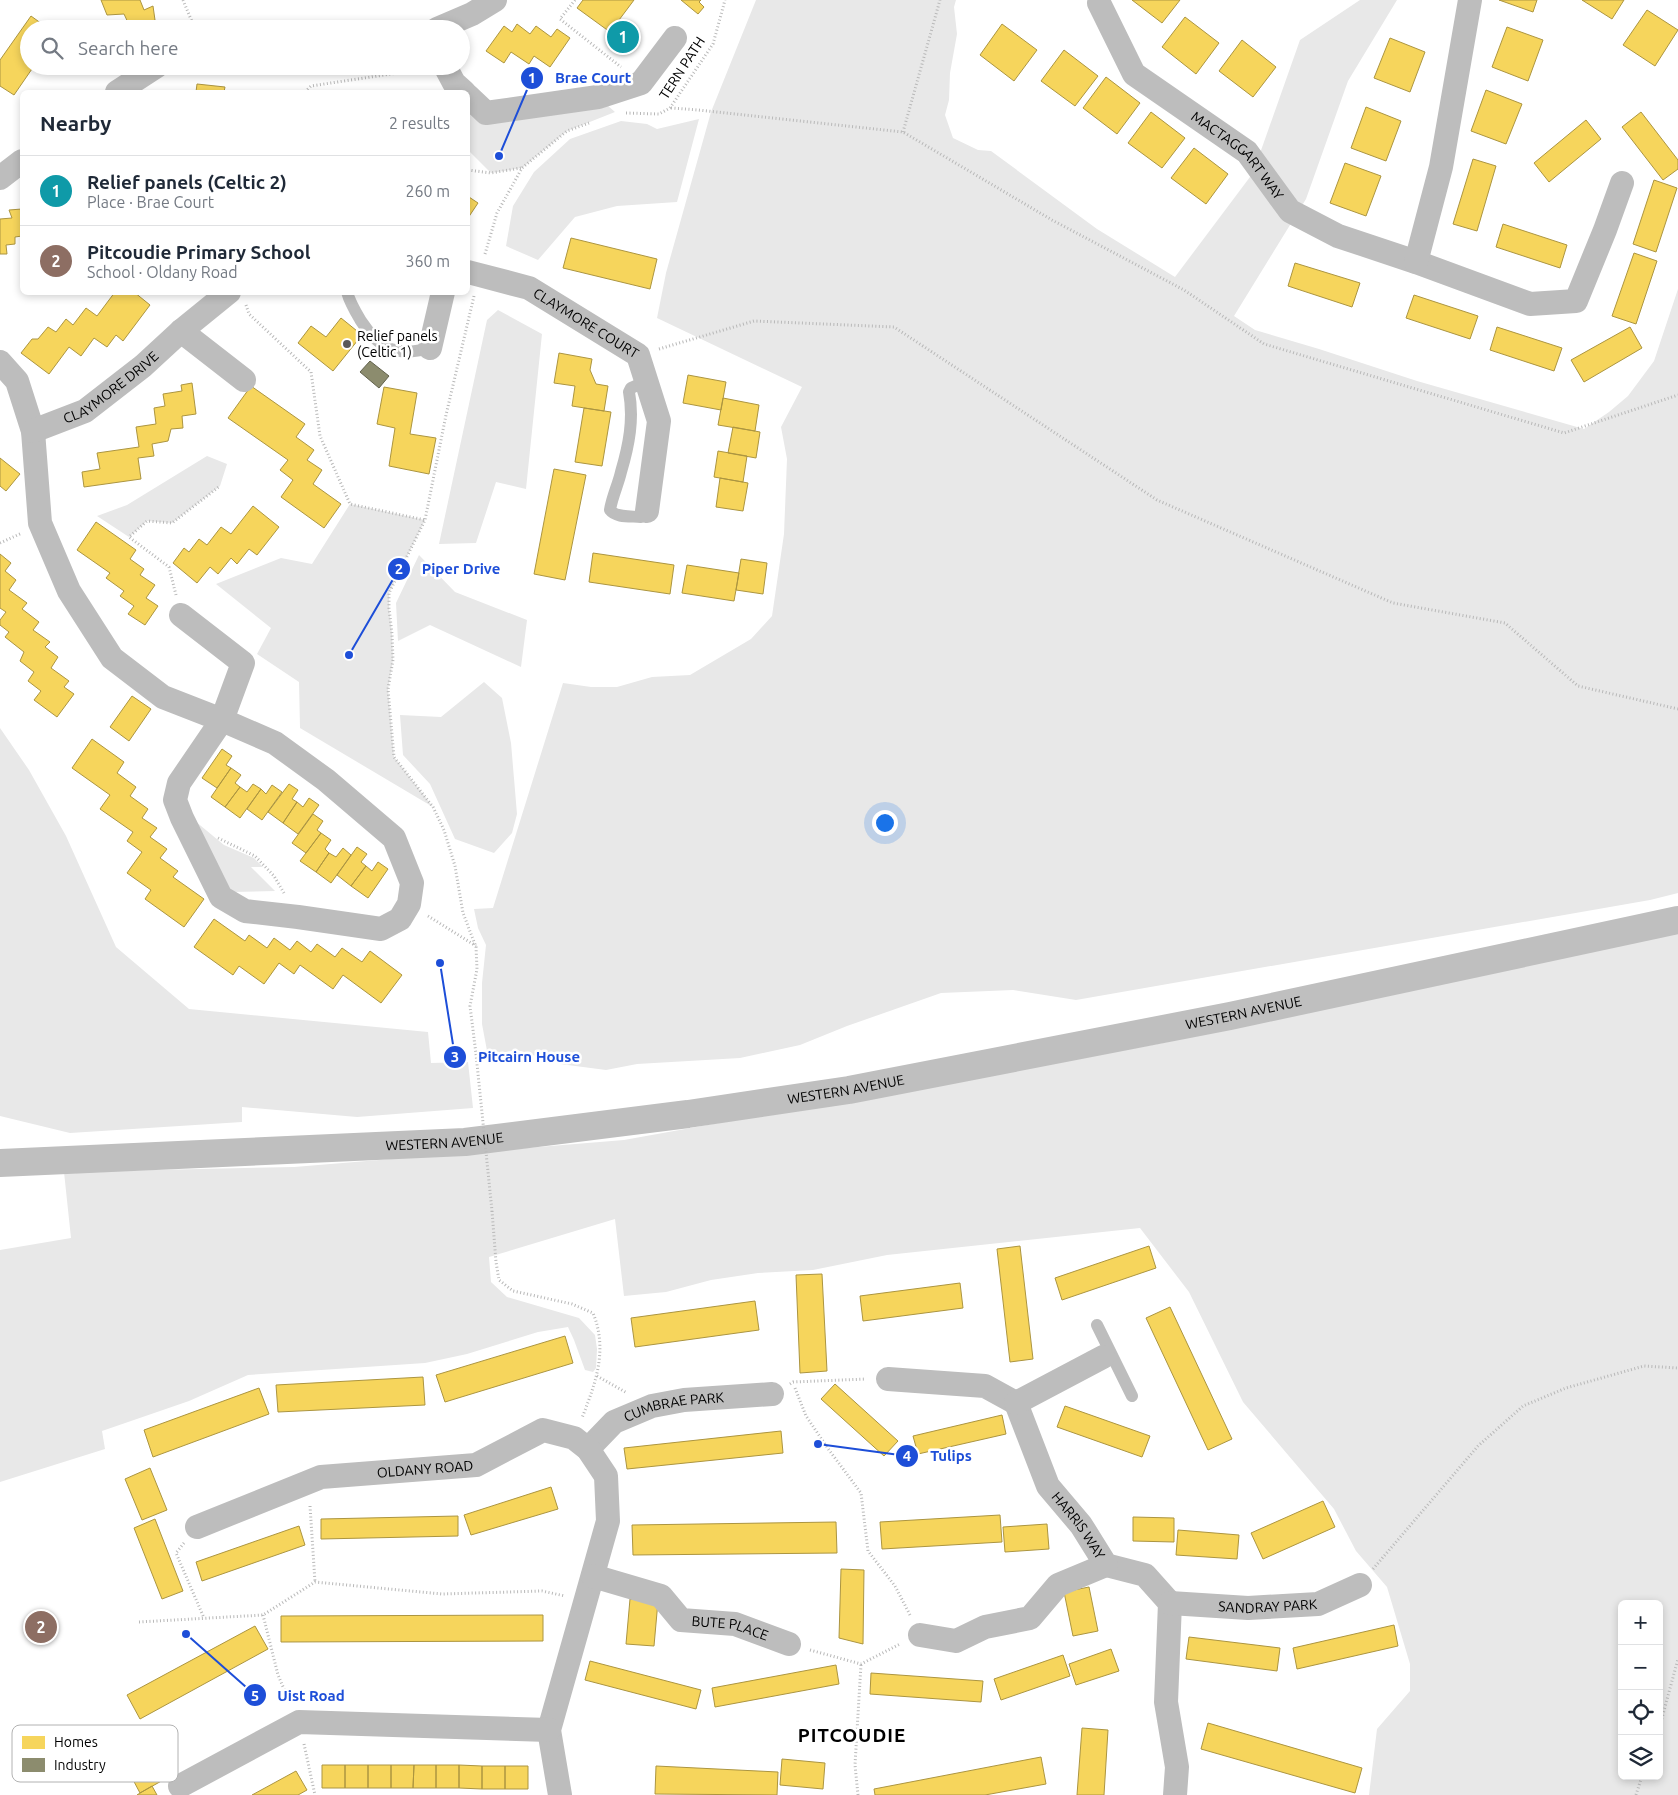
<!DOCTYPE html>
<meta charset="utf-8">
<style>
body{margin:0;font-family:Ubuntu,sans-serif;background:#f6f6f7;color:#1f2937}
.controls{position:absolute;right:15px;bottom:15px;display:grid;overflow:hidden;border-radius:8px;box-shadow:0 2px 8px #0003}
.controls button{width:45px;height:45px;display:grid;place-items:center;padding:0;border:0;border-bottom:1px solid #e0e1e3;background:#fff;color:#1f2937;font:25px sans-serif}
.you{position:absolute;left:884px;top:822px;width:18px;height:18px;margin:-12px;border:4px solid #fff;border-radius:50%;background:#1a73e8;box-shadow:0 0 0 8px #1a73e833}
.badge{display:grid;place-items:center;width:32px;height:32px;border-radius:50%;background:#b45309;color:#fff;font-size:16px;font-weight:700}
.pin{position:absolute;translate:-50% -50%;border:2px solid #fff;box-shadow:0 1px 5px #0006}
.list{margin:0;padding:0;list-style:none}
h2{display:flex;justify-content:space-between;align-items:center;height:65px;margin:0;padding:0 20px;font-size:21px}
h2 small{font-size:16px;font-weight:400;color:#747a83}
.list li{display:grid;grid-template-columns:32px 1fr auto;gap:15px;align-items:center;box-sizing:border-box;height:70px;padding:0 20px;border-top:1px solid #e0e1e3}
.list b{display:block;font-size:19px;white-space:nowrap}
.list p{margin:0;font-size:16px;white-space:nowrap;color:#747a83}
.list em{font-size:16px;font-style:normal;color:#747a83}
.icon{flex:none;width:28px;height:28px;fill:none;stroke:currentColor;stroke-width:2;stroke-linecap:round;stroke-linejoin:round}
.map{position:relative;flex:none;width:1678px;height:1795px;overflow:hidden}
.search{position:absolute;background:#fff;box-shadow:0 2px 8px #0003;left:20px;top:20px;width:450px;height:55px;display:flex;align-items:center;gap:12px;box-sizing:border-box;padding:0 18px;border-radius:28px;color:#747a83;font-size:19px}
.panel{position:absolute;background:#fff;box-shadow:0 2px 8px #0003;left:20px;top:90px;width:450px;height:205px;border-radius:8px}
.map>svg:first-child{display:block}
</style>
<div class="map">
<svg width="1678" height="1795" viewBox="0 0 1678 1795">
<rect width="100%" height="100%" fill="#fff"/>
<path fill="#e8e8e8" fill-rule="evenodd" d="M756 0H956L954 7 957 34 950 73 949 100 945 115 953 138 978 150 991 151 1097 229 1175 277 1253 173 1300 40 1360 0H1397L1348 81 1306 199 1234 316 1255 330 1319 349 1417 381 1584 429 1609 412 1628 396 1654 361 1678 289V893L1650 900 1076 1000 1013 990 941 993 847 1026 800 1045 740 1058 637 1064 606 1070 560 1064 517 1050 488 1056 482 1024V983L486 945 478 928 474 909 493 908 563 683 591 687H617L652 677 690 675 751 639 772 616 784 534 787 459 781 427 802 387 657 318 666 273 711 112Z
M598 97 615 112 567 131 522 168 491 173 468 150V106Z
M699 119 677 202 617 206 575 217 538 260 506 246 513 206 534 172 570 139 621 121 647 124 657 129Z
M498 310 542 334 526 489 496 482 476 543 439 544 487 320Z
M207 456 227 464 220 486 172 523 147 521 129 537 97 516 127 505Z
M350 504 425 520 389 593V608L392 634 393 660 388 689 394 757 433 807 300 728 299 682 257 654 271 628 216 584 281 558 312 564Z
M419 555 455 592 527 620 521 667 430 625 398 641 396 603Z
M484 682 502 698 511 743 517 814 512 833 494 853 455 839 430 784 403 755 400 715 441 717Z
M0 728 29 770 66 836 116 947 189 1009 428 1032 431 1063 468 1062 473 1108 357 1117 242 1107V1122L70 1133 0 1116Z
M195 821 224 845 254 858 263 867H251L275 891 232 892 222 883Z
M1678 930V1795H1369L1377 1729 1410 1691V1664L1387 1587 1356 1551 1334 1509 1243 1402 1189 1292 1140 1228 887 1255 813 1270 758 1273 711 1280 666 1292 624 1296 615 1219 489 1257 491 1282 507 1297 579 1318 595 1335 597 1349 596 1368 593 1372 585 1370 574 1340 568 1327 538 1332 467 1354 425 1363 248 1375 189 1401 102 1431 105 1449 0 1482V1250L71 1238 64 1172 294 1167 624 1140 1163 1043ZM1622 1604H1659V1776H1622Z"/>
<path fill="#f6d55c" stroke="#ac9540" d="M101 0H140L144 10 153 6 155 20 138 29H131L124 14 107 15Z
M583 0H634L610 32 577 8Z
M681 0H701L699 2 704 7 698 14Z
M1132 0H1180L1162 23Z
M1499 0H1537L1533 12Z
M1582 0H1624L1612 19Z
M1647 10 1678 30 1655 66 1623 45Z
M31 16 49 29H29V66H34L14 95 0 86V60Z
M1185 17 1219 43 1196 74 1162 47Z
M517 24 530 34 536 26 551 37 557 29 570 38 550 67 534 56 529 64 511 52 504 63 486 51 504 26 512 32Z
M1002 24 1037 50 1014 81 980 55Z
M1507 27 1543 40 1528 81 1492 67Z
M1390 38 1425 52 1410 92 1374 78Z
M1242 40 1276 67 1253 97 1219 71Z
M1064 50 1098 76 1075 106 1041 81Z
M1106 77 1140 103 1117 134 1083 108Z
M197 84 225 87 224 92H196Z
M1486 90 1522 104 1506 144 1471 131Z
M1366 107 1401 121 1386 161 1351 148Z
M1151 112 1185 138 1162 168 1128 143Z
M1641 112 1678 160V169L1663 180 1622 127Z
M1586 120 1601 139 1549 182 1534 163Z
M1194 148 1228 174 1206 204 1171 178Z
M1473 159 1496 166 1477 231 1453 224Z
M1345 163 1381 176 1366 216 1330 203Z
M1654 180 1677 188 1656 252 1633 244Z
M469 197 478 203 468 218V199Z
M22 209V236L15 237V244L6 245 7 254H0V219L12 218 9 210Z
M1503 224 1567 245 1560 268 1496 247Z
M571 238 657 259 650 289 563 268Z
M1634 253 1657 261 1636 324 1612 316Z
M1295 263 1360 283 1352 307 1288 286Z
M115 292H134L150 305 123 341 116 335 107 347 94 338 81 356 69 347 49 374 21 353 32 339H38L48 327 56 332 66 319 73 325 86 308 97 316Z
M1414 295 1478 316 1470 339 1406 318Z
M341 318 362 335 333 371 298 343 311 326 326 337Z
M1497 327 1562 348 1554 371 1490 350Z
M1630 327 1642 348 1584 382 1571 360Z
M559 353 592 359 590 370 596 384 608 386 604 411 572 406 575 386 554 383Z
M688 375 726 382 721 410 683 403Z
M192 383 196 414 182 416 183 428 171 429 168 441 152 444 154 456 138 458 141 479 84 487 82 472 100 469 97 453 139 447 136 427 156 424 154 408 165 406 163 394 182 391 181 385Z
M251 386 305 424 296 437 314 450 307 460 322 470 313 484 341 504 324 528 281 497 293 480 280 470 288 460 228 418Z
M384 387 417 393 410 434 436 438 429 474 389 466 395 428 377 424Z
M723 398 759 405 755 431 718 425Z
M584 408 611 412 602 466 575 462Z
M733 427 760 432 756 458 728 453Z
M718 451 747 456 743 482 714 477Z
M0 458 20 474 6 491 0 486Z
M554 469 586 475 565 580 534 574Z
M720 478 748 483 743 511 716 507Z
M253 506 279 527 257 555 249 549 237 564 231 558 218 574 210 567 197 583 173 563 184 548 189 552 199 539 207 545 221 527 231 534Z
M96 522 136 550 130 559 144 569 140 575 155 585 146 598 158 606 145 625 128 614 134 606 120 596 124 591 106 578 110 573 77 550Z
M593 553 674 565 670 594 589 582Z
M0 554 11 563 5 571 16 580 9 590 27 603 22 609 39 622 33 630 50 642 45 647 58 657 51 668 69 681 64 687 74 694 57 717 34 700 41 691 28 681 34 672 20 661 24 652 5 637 9 632 0 625V620L6 612 0 608Z
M741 559 767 563 763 594 736 590Z
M687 565 739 573 734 601 682 593Z
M132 696 151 709 129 741 110 727Z
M92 739 124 762 117 773 136 787 130 796 148 809 142 818 157 828 150 837 167 849 160 858 178 871 173 877 204 899 184 927 145 899 151 890 127 873 142 852 127 841 133 832 100 809 110 795 72 768Z
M222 749 232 756 226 765 231 768 217 788 202 778Z
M231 768 241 775 235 783 240 787 225 807 211 797Z
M253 784 261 789 240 818 225 807 240 787 247 792Z
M289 784 298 790 292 799 297 802 283 823 268 812Z
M272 785 282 792 262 820 247 809 261 789 266 794Z
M309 798 319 805 298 834 283 823 297 802 303 807Z
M313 814 323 821 317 830 321 833 306 853 292 843Z
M321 833 331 840 325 849 329 853 316 872 300 861Z
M357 847 367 854 361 862 366 866 351 886 337 875Z
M343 848 351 855 331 883 316 872 329 853 336 857Z
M378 862 388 869 368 898 351 886 366 866 372 871Z
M214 919 245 941 249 935 267 948 274 938 290 950 297 941 311 952 317 944 335 957 342 948 362 962 370 951 402 975 381 1003 343 975 333 989 300 965 294 974 279 963 264 984 239 966 233 975 194 947Z
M1020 1246 1033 1359 1010 1362 997 1249Z
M1149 1246 1156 1268 1062 1300 1055 1278Z
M822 1274 827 1371 800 1373 796 1275Z
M960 1283 963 1308 863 1321 860 1296Z
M755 1301 759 1330 635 1347 631 1318Z
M1170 1307 1232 1439 1208 1450 1146 1318Z
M565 1336 573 1363 445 1402 436 1375Z
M423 1377 425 1405 278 1412 276 1385Z
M835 1384 898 1441 884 1456 821 1399Z
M259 1388 269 1414 153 1457 144 1430Z
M1065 1406 1150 1436 1142 1457 1057 1427Z
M1002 1415 1006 1434 918 1454 913 1436Z
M781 1431 783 1453 627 1469 624 1448Z
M150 1468 167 1510 142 1520 125 1479Z
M551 1487 558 1509 471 1535 464 1515Z
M1323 1501 1335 1527 1263 1559 1251 1533Z
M1000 1515 1002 1542 882 1549 880 1522Z
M458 1516V1536L321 1539V1519Z
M1133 1517 1174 1518V1542L1133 1541Z
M155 1519 183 1591 162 1599 134 1528Z
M836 1522 837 1553 633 1555 632 1525Z
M1047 1524 1049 1549 1005 1552 1003 1527Z
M299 1526 305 1545 202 1581 196 1562Z
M1178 1530 1239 1535 1237 1559 1176 1555Z
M841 1569 864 1570 863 1644 839 1638Z
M1089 1587 1098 1631 1073 1636 1064 1592Z
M630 1599 658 1601 654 1646 626 1644Z
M543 1615V1641L281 1642V1616Z
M1394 1625 1398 1646 1297 1669 1293 1648Z
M255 1626 268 1649 140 1719 127 1695Z
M1189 1637 1280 1648 1277 1671 1186 1659Z
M1111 1649 1119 1671 1076 1685 1069 1664Z
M1063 1655 1070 1676 1001 1700 994 1679Z
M590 1661 701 1690 696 1709 585 1680Z
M836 1665 839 1684 715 1707 712 1688Z
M871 1673 983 1681 981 1702 870 1694Z
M1208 1723 1362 1768 1355 1793 1201 1749Z
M1082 1728 1108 1730 1104 1795H1077Z
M1041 1757 1046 1784 985 1795H875L874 1789Z
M782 1759 825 1763 823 1789 780 1785Z
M155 1760 165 1779 140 1793 130 1774Z
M322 1765H345V1788H322Z
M345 1765H368V1788H345Z
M368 1765H391V1788H368Z
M391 1765H414L413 1788H391Z
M414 1765H436V1788H413Z
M436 1765H459V1788H436Z
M459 1765 482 1766V1789L459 1788Z
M482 1766H505V1789H482Z
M505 1766H528V1789H505Z
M656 1766 778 1772 777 1795 655 1794Z
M296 1771 307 1790 298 1795H252Z
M152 1786 157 1795H137L140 1793Z"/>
<path fill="#8c8c6e" stroke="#62624d" d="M370 361 389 376 379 388 360 372Z"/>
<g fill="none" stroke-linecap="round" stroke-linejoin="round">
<path stroke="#b8b8b8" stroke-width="3" stroke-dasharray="1 2.5" stroke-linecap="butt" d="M183 0 195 29
M575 0 560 19 621 67
M305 92 311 86 424 69
M671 108 698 110 903 132 1052 220 1184 290 1264 344 1564 433 1678 395
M626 113 659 114 670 108 713 44 725 0
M903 132 940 0
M468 170 491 173 521 168
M485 254 497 213 522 168 567 131 589 123
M474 296 446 415 425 520 389 593V608L392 634 393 660 388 689 394 757 433 807 444 830 455 866 463 913 476 947 477 969 470 1006 476 1054
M246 305 249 314 311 372 320 436 350 504 425 520
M659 349 754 321 894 327 1157 500 1393 603 1505 623 1578 686 1678 709
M0 543 22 533
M176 595 169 567 129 537 147 521 172 523 220 486
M218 838 255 856 274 876 284 893
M428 916 476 946
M492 1211 496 1262 499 1280 513 1291 572 1304 593 1313C608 1350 596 1382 582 1418
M597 1376 627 1393
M790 1384 793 1382 866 1379
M795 1388 806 1416 829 1450 861 1493 868 1551 895 1586 910 1615
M310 1506 315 1582
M184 1543 176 1553 204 1618
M1373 1569 1478 1446 1523 1406 1566 1388 1644 1366 1678 1368
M263 1615 278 1675 290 1703
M139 1622 263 1615 315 1582 442 1594 542 1591 565 1596
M810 1650 861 1664 900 1644
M1659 1729 1678 1659
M304 1744 315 1795
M858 1795 855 1765 861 1664
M1636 1795 1642 1776"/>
<path stroke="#bdbdbd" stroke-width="12" d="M347 292C350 303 355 311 361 321 380 350 397 357 430 348
M647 381 631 388 629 392C634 419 629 445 621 472 618 485 612 497 610 510 616 518 631 516 641 517L647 511
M1097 1325 1132 1396"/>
<g stroke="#bdbdbd" stroke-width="24">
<path id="s1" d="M1099 3 1134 74 1247 152 1290 211 1338 236 1416 262 1530 304 1576 301 1605 230 1622 183"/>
<path d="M437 29 472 14 495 0"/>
<path d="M445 66 454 83 464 92"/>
<path d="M117 92 157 66"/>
<path d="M468 96 486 113 598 97 641 83 675 38"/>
<path d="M0 178 22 161"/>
<path d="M1416 262 1441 167 1470 0"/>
<path id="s2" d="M468 272 529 288 638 355 659 421 647 511"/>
<path d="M181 331 244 380"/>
<path d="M430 348 443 292"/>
<path d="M0 362 17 381 33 431 40 523 69 591 112 658 163 697 222 720 275 743 326 780 394 838 412 883 409 904 400 919 381 929 298 917 245 911 221 897 182 818 175 800 179 783 222 720 243 663 181 615"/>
<path id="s3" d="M33 431 85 411 143 366 181 331 229 292"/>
<path d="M888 1379 985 1386 1016 1403"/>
<path id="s4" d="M1016 1403 1048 1486 1081 1525 1106 1565 1145 1575 1170 1603 1166 1702 1177 1767 1175 1795"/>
<path d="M1016 1403 1103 1357"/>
<path id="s5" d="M588 1449 614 1422 652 1406 684 1400 772 1394"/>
<path id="s6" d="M197 1527 321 1477 476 1465 543 1430 574 1438 588 1449 606 1476 608 1521 549 1730 560 1795"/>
<path id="s7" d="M593 1576 661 1596 681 1620 735 1624 789 1644"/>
<path id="s8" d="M1170 1603 1248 1608 1318 1604 1360 1585"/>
<path d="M920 1635 956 1641 985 1627 1030 1618 1058 1585 1106 1565"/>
<path d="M180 1786 299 1722 549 1730"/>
</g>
<path stroke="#bfbfbf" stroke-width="28" id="s9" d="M0 1163 465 1142 688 1114 849 1090 1230 1016 1678 920"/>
<path stroke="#b8b8b8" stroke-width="3" stroke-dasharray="1 2.5" stroke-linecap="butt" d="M476 1054 492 1211"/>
</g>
<circle fill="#595959" stroke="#fff" stroke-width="2" cx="347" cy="344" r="5"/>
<g text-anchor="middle" stroke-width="5" stroke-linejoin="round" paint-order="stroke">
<g font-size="14" fill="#000" stroke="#fff">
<text transform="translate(682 68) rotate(-57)" y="5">TERN PATH</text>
<text dy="5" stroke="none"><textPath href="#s1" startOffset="212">MACTAGGART WAY</textPath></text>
<text dy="5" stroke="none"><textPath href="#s2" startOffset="130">CLAYMORE COURT</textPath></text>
<text dy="5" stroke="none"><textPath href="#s3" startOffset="90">CLAYMORE DRIVE</textPath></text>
<text dy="5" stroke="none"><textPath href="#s9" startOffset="1255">WESTERN AVENUE</textPath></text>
<text dy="5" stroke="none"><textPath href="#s9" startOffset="850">WESTERN AVENUE</textPath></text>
<text dy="5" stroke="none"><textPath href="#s9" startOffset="445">WESTERN AVENUE</textPath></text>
<text dy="5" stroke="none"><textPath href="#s5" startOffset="100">CUMBRAE PARK</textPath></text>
<text dy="5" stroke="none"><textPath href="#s6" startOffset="238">OLDANY ROAD</textPath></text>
<text dy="5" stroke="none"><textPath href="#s4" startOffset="139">HARRIS WAY</textPath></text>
<text dy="5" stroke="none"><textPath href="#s8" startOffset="98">SANDRAY PARK</textPath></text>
<text dy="5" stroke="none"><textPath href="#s7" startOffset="152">BUTE PLACE</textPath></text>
</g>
<g font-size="14" fill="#000" stroke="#fff" text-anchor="start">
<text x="357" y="341">Relief panels<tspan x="357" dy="16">(Celtic 1)</tspan></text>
</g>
<g font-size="19" font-weight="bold" letter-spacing="1" fill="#000" stroke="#fff">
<text x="852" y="1742">PITCOUDIE</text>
</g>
</g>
<rect x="12" y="1725" width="166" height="57" rx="8" fill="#fff" stroke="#b2b2b2" stroke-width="1"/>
<rect x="22" y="1736" width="23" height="13" fill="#f6d55c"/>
<rect x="22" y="1758" width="23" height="14" fill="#8c8c6e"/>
<g font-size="14" fill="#000">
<text x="54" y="1747">Homes</text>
<text x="54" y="1770">Industry</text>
</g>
<path fill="none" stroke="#1d4ed8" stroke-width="2" d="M499 156L532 78M349 655L399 569M440 963L455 1057M818 1444L907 1456M186 1634L255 1695"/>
<g fill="#1d4ed8" stroke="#fff" stroke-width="2">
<circle cx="499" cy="156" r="5"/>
<circle cx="349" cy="655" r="5"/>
<circle cx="440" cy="963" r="5"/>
<circle cx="818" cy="1444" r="5"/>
<circle cx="186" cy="1634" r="5"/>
<circle cx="532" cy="78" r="12"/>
<circle cx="399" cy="569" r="12"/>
<circle cx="455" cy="1057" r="12"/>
<circle cx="907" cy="1456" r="12"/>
<circle cx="255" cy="1695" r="12"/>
</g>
<g font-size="15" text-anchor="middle" font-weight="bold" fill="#fff">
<text x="532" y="83">1</text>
<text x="399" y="574">2</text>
<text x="455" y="1062">3</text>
<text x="907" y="1461">4</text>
<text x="255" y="1701">5</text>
</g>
<g font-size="15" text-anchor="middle" font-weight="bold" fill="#1d4ed8" stroke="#fff" stroke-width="5" stroke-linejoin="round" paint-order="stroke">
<text x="593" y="83">Brae Court</text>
<text x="461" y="574">Piper Drive</text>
<text x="529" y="1062">Pitcairn House</text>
<text x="951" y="1461">Tulips</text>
<text x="311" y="1701">Uist Road</text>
</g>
</svg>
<div class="controls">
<button>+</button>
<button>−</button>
<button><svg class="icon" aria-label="locate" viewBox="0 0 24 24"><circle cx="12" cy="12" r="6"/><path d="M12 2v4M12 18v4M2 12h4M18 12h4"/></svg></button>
<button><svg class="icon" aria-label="layers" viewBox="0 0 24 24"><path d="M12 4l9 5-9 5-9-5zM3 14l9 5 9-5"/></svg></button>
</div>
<div class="you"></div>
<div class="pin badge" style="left:623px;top:37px;background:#0f9aa8">1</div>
<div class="pin badge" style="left:41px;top:1627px;background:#8d6e63">2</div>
<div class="search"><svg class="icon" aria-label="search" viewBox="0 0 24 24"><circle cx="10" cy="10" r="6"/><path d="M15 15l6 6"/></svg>Search here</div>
<section class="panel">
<h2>Nearby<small>2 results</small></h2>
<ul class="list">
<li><span class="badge" style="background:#0f9aa8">1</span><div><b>Relief panels (Celtic 2)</b><p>Place · Brae Court</p></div><em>260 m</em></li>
<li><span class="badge" style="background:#8d6e63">2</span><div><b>Pitcoudie Primary School</b><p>School · Oldany Road</p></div><em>360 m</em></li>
</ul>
</section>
</div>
